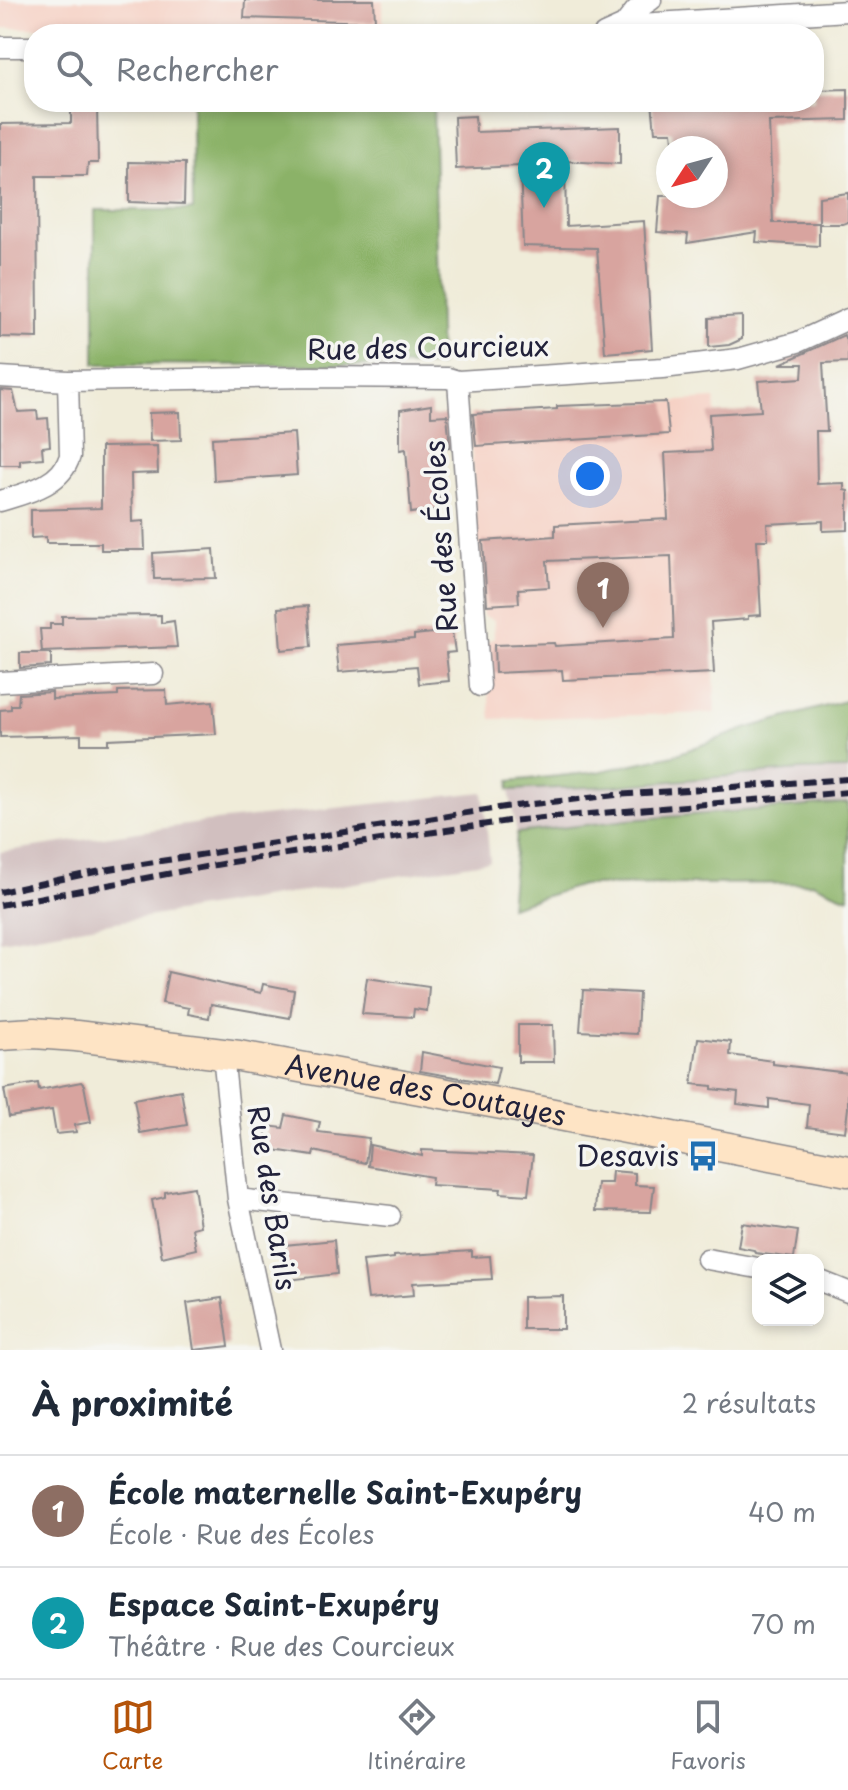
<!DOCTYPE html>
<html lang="fr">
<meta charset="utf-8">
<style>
body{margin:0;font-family:"Playpen Sans",sans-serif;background:#f6f6f7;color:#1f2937}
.controls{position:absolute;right:24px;bottom:24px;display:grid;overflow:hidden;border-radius:16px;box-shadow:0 4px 12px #0003}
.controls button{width:72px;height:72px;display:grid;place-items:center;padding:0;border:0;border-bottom:2px solid #e0e1e3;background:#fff;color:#1f2937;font:40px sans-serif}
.compass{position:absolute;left:656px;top:136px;width:72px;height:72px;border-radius:50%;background:#fff;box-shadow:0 4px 12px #0003;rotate:234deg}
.you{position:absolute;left:590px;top:476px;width:28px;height:28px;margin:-20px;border:6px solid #fff;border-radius:50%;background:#1a73e8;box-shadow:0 0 0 12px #1a73e833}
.badge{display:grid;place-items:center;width:52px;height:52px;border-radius:50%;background:#b45309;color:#fff;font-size:26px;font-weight:700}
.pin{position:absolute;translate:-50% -66px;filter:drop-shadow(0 2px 4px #0008)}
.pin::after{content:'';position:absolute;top:42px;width:28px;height:24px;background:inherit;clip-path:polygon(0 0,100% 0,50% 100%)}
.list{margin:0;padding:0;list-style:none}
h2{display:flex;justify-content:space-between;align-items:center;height:104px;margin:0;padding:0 32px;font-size:34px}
h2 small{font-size:26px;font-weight:400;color:#747a83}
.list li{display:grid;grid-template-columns:52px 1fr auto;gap:24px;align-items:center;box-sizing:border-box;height:112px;padding:0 32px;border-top:2px solid #e0e1e3}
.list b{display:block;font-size:30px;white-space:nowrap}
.list p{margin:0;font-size:26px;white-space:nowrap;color:#747a83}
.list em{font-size:26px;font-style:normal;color:#747a83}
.icon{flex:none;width:44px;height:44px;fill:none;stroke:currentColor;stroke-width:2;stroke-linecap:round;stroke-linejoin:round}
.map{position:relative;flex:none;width:848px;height:1350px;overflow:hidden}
.search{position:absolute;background:#fff;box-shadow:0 4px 12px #0003;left:24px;right:24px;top:24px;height:88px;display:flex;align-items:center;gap:20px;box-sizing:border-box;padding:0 28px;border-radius:32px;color:#747a83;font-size:30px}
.sheet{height:328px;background:#fff}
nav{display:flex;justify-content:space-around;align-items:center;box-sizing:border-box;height:112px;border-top:2px solid #e0e1e3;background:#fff;font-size:22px;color:#747a83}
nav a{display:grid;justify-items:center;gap:4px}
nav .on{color:#b45309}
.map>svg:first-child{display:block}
</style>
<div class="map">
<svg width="848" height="1350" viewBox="0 0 848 1350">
<rect width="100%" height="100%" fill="#f6f6f2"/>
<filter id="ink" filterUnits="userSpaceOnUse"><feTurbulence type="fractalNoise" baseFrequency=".0125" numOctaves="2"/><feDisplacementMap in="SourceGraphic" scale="16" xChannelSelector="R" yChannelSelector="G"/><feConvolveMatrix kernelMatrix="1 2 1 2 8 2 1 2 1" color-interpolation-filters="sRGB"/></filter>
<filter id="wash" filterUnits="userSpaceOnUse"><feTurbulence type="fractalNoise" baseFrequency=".006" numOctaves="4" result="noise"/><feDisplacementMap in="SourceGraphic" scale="32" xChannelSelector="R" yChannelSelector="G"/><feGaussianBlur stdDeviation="1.8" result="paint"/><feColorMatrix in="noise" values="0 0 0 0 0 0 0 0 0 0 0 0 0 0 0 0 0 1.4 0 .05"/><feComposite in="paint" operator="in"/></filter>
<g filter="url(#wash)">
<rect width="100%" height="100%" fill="#f0ecd9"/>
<path fill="#f6d1c5" d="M0 0H383V29L0 28Z
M715 399 723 534 708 569 716 713 491 719 484 644 494 638V620L483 616 469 414 556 409 557 406 576 405 577 407Z"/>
<path fill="#d1bfbf" d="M848 769V803L628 820 517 833 509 790 615 786 802 770Z
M483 792 490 861 0 941V852L207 822Z"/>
<path fill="#8bb267" stroke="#566a51" stroke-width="2" d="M192 102H433L440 366 95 364V210H193Z
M848 700V769L802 770 615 786 509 790 510 781 597 772 674 755 748 728Z
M848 803V898L812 883 582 885 510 907 517 833 628 820Z"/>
<g id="blocks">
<path fill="#d8a49f" d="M245 0H374L375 22 244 18Z
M848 89V120L769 122 773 223H819V197L848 193V222L843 224H819V246L756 242 757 232 687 243 688 234 657 232 660 196H716V148H674L672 132H655L652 102H814V90Z
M71 102H95L97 105 98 163H88L87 176H37L38 338 0 337V124L71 123Z
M475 116 476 132 620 127V164L565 161 566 226 644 221 652 349 605 353 597 248 523 246 520 166 456 169 454 117Z
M129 162 185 163 184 204 129 202Z
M742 316V339L729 345 709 347V318Z
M844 335 848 346V362L823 363 827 431H816L817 484 844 483V490L848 491V530L823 531V521L767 524 768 540H757L761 615 748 616V619L711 622 714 673 563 680 562 670 495 673 494 645 554 643 555 646 674 639 671 556 547 561 549 587 518 589 519 603 487 605 483 541 555 536V525L668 519 665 453 711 451 709 414 761 411 758 381 802 378 803 364H780Z
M0 390 13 391 18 412 37 411 38 419 48 418 50 446 42 447 43 458 20 460V465H0Z
M666 402 669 434 476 446 473 414 557 409V406Z
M431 405V416L447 415 450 447 434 448 440 509 411 513 406 449 400 450V410Z
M180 412 181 440 150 441 149 413Z
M294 433 297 475 214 481 212 438Z
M157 446 158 473 131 474 132 522 144 521 145 550H101V543H46V537L31 538V510L101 508V447Z
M214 549 216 578 154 579 153 553Z
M308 606 311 647 281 650 278 608Z
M161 615V623L174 621 177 647 42 652 40 629H50V624H62V616Z
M452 631 455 652 446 653 449 681 419 684 417 666 339 672 336 645 414 639V635Z
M20 653H51V666L20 668Z
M166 690 167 705 213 701 216 734 108 739V744H81V735L0 737V710L11 709V705H18L19 694 52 692V699L118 696V691Z
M168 972 261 993 263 984 294 990 290 1018 211 1004 209 1018 188 1014 189 1008 162 1003Z
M367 978 429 987 427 1011 414 1009 413 1017 362 1014Z
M583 990 639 993 637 1034 580 1031Z
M518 1025H553L554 1062H518Z
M698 1038 731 1042 730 1055 773 1061V1064L848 1073V1108L845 1132 807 1127 809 1104 769 1099V1108L737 1104 738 1092 712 1089V1086L692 1084Z
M422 1052 499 1067 495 1084 420 1071Z
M81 1082 84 1085 91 1122 75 1125 76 1132 56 1134 52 1110 9 1117 4 1089 38 1083 39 1090Z
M181 1090 187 1125 140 1133 134 1099Z
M286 1115 320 1122 318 1132 369 1138 365 1163 314 1151 313 1156 267 1149 268 1141H265L267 1126 283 1128Z
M370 1145 422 1156V1150L533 1155 528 1195 500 1193 501 1189 431 1185 432 1177 368 1166Z
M612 1171 635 1173V1185L654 1186 651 1212 595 1211 597 1183H611Z
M194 1187 200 1226 192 1228 196 1249 162 1257 152 1200 165 1197V1192Z
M742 1223 798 1231 794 1258 755 1253 754 1250 738 1247Z
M334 1240 337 1274 289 1280 285 1245Z
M472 1251V1257L490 1256 492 1279 413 1283 414 1295 368 1299 363 1261 394 1258V1256Z
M563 1296V1329H523V1297Z
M222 1298 229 1346 194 1350 187 1303Z"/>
</g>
</g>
<g filter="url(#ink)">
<use href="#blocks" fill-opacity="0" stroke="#89878a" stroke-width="2"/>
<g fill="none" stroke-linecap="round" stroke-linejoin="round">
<g stroke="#89878a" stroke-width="23">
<path id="street" d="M624 25 636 10 651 0
M604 34 624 25 848 11
M0 47H34
M0 377 68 381 309 377 448 378 458 381 663 368 738 359 798 342 848 319
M458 381 480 686
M0 501C26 493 61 486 70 456L68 381
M0 682 153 674
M223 1054 238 1199 270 1350
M238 1199 390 1216
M707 1259 758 1268
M818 1280 848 1292"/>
</g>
<g stroke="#89878a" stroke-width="33">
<g id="secondary">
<path id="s1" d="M0 1035 34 1033 76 1036 239 1056 502 1104 848 1171"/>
</g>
</g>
<use href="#street" stroke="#fff" stroke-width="20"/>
<use href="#secondary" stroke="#fee4c5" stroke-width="30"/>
<path stroke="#22223b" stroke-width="6" stroke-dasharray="12 6" stroke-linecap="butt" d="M0 892 110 869 505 807 616 795 848 779
M0 905 232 862 508 821 848 792"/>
</g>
</g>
<defs>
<g id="bus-bare" transform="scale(2.4)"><path d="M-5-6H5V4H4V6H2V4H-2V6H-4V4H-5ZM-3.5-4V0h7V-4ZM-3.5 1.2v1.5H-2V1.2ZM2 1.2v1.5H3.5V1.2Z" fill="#1f6fb2" stroke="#f6f6f2" stroke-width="2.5" paint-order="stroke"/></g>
</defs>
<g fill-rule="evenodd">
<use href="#bus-bare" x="703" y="1156"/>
</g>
<g text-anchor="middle" stroke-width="7" stroke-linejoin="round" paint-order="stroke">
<g font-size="28" fill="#22223b" stroke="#f6f6f2">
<text transform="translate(428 348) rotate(-1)" y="10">Rue des Courcieux</text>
<text transform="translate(441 536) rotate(-94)" y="10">Rue des Écoles</text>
<text dy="10" stroke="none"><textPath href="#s1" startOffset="430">Avenue des Coutayes</textPath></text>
<text transform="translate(272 1198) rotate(81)" y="10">Rue des Barils</text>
</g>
<g font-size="28" fill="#22223b" stroke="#f6f6f2" text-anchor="end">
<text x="679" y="1166">Desavis</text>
</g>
</g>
</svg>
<div class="controls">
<button><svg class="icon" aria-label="layers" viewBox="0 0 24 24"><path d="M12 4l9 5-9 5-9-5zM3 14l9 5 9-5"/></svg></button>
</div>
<svg class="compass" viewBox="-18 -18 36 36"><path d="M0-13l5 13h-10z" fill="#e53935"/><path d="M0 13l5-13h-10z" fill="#747a83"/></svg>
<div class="you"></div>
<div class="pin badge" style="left:603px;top:628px;background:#8d6e63">1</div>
<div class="pin badge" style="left:544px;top:208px;background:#0f9aa8">2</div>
<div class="search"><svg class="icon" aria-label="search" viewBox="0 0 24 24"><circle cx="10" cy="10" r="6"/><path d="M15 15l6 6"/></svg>Rechercher</div>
</div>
<section class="sheet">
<h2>À proximité<small>2 résultats</small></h2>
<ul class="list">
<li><span class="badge" style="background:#8d6e63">1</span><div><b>École maternelle Saint-Exupéry</b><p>École · Rue des Écoles</p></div><em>40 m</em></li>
<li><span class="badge" style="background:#0f9aa8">2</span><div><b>Espace Saint-Exupéry</b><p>Théâtre · Rue des Courcieux</p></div><em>70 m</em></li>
</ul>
</section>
<nav>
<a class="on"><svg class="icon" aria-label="map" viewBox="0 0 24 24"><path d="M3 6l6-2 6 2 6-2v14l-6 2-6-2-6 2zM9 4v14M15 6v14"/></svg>Carte</a>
<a><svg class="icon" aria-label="directions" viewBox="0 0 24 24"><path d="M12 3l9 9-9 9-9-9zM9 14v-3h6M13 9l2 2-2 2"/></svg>Itinéraire</a>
<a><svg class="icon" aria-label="saved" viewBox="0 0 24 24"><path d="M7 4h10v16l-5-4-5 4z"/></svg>Favoris</a>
</nav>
